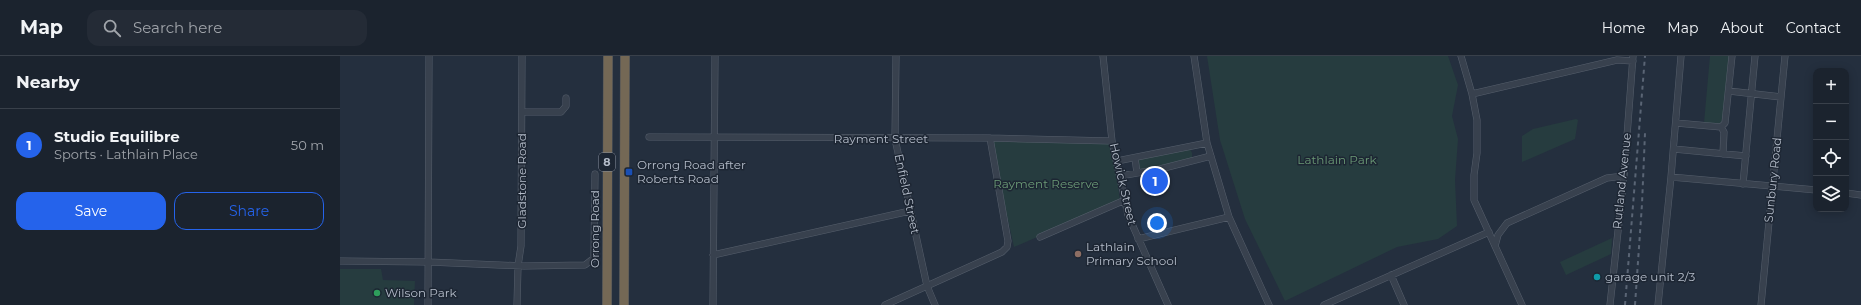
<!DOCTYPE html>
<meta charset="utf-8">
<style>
body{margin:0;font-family:Montserrat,sans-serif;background:#242b36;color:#f1f3f6}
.controls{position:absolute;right:12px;top:12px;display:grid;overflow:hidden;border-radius:8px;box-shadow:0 2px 10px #0003}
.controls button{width:36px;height:36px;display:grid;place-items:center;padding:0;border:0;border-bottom:1px solid #39404a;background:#1b232e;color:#f1f3f6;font:20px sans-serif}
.you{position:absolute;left:817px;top:167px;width:14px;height:14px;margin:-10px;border:3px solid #fff;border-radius:50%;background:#1a73e8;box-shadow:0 0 0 6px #1a73e833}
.badge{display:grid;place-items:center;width:26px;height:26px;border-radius:50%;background:#2563eb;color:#fff;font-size:13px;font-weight:700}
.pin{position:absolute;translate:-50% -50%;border:2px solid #fff;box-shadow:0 1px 4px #0006}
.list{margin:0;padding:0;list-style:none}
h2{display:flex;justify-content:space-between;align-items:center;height:52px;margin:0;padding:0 16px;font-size:17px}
h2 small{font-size:13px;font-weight:400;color:#a0a4aa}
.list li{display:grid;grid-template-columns:26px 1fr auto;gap:12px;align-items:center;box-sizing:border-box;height:72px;padding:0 16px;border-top:1px solid #39404a}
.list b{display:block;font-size:15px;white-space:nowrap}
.list p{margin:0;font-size:13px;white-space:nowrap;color:#a0a4aa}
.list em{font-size:13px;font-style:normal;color:#a0a4aa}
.actions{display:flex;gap:8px;padding:12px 16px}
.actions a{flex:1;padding:9px 0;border:1px solid #2563eb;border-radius:12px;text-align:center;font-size:14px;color:#2563eb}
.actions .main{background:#2563eb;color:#fff}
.icon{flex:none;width:22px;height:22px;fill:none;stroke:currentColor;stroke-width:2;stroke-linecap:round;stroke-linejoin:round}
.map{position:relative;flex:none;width:1521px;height:249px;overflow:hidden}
header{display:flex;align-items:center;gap:24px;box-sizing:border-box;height:56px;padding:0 20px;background:#1b232e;border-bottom:1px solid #39404a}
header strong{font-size:19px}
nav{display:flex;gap:22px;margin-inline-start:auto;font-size:14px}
.search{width:280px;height:36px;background:#242b36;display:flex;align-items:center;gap:10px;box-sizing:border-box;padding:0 14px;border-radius:12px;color:#a0a4aa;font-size:15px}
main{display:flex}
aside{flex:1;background:#1b232e}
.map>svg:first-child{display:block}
</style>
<header>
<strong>Map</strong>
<div class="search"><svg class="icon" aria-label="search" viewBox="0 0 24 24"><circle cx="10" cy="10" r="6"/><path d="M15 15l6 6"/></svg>Search here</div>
<nav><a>Home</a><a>Map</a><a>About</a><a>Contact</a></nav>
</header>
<main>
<aside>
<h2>Nearby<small></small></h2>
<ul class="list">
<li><span class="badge">1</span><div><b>Studio Equilibre</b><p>Sports · Lathlain Place</p></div><em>50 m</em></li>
</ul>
<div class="actions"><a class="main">Save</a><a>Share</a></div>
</aside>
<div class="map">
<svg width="1521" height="249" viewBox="0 0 1521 249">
<rect width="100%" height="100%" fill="#242f3e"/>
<path fill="#263c3f" d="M867 0H1108L1118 29 1112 60 1118 83 1115 124 1117 170 1098 183 1057 191 945 245 905 163 880 84Z
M1370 0H1389L1382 65 1378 69 1364 67Z
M1236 63 1238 64 1235 83 1182 106V80L1193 73Z
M650 82 772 85 780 145 674 191Z
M849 91 852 97V104L797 117 795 102Z
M1272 182 1271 198 1226 219 1220 206Z
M0 213H41L43 224 75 225 74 249H0Z"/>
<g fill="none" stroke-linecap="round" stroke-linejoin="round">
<g stroke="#565f6c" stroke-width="7">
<path id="minor" d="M556 0 555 83 587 230 595 249
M763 0 772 85 788 159 828 249
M854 0 867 87 889 161 929 249
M1121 0 1132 38 1137 64V97L1134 119V144L1182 249
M1389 35 1441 41
M1132 38 1277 4 1293 5
M182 56H221L226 50V42
M1336 67 1381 71
M309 81 650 82 772 85
M1334 93 1406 100
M1383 98 1384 76 1381 71 1385 67 1392 0
M795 102 797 117
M777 105 867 87
M780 120 820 113 871 100
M1331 121 1476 134
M1403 128 1415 0
M1506 137 1521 139
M700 181 785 144
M798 183 889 161
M1155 190 1158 179 1167 167 1267 122 1284 120
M373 199 570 155
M0 205 89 206 184 210 245 209 254 202 255 118
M1051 219 1064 249
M88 249 89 0
M177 249 178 210 181 190 182 0
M373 249 375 0
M545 249 662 196 667 191 668 185 650 82
M984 249 1149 176
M1270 249 1284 120 1293 0
M1318 249 1331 121 1341 0
M1421 249 1445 0"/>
</g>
<g stroke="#434c59" stroke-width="10">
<path id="highway" d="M267 249 268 0
M284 249 285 0"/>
</g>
<use href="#minor" stroke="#38414e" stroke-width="6"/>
<use href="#highway" stroke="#746855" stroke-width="9"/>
<path stroke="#5a6575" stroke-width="2" stroke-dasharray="4 4" stroke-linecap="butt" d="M1285 249 1305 0
M1295 249 1302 148 1305 77"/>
</g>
<rect fill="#1a4fb4" stroke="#1d2633" stroke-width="1.5" x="285" y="112" width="8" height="8" rx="2"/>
<circle fill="#8d6e63" stroke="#1d2633" stroke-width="1.5" cx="738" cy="198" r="4"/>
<circle fill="#0f9aa8" stroke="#1d2633" stroke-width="1.5" cx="1257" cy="221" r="4"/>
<circle fill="#2e9e5b" stroke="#1d2633" stroke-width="1.5" cx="37" cy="237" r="4"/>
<g text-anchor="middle" stroke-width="3" stroke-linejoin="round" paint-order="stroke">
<rect fill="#1d2633" stroke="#878f9c" stroke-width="1" x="259" y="97" width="16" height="18" rx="3"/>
<g font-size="11" font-weight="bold" fill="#b4bcc9">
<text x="267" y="110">8</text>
</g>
<g font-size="12" fill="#b4bcc9" stroke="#1d2633">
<text x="541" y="87">Rayment Street</text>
<text transform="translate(1433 124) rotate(-84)" y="4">Sunbury Road</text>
<text transform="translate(182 125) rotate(-90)" y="4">Gladstone Road</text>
<text transform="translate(1282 125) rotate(-84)" y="4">Rutland Avenue</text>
<text transform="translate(783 128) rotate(77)" y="4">Howick Street</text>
<text transform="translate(567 138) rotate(78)" y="4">Enfield Street</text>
<text transform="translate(255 173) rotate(-90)" y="4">Orrong Road</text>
</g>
<g font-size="12" fill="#6b9a76" stroke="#1d2633">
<text x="997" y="108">Lathlain Park</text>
<text x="706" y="132">Rayment Reserve</text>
</g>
<g font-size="12" fill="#b4bcc9" stroke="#1d2633" text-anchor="start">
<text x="297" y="113">Orrong Road after<tspan x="297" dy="14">Roberts Road</tspan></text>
<text x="746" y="195">Lathlain<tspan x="746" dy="14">Primary School</tspan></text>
<text x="1265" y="225">garage unit 2/3</text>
<text x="45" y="241">Wilson Park</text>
</g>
</g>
</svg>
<div class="controls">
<button>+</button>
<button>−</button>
<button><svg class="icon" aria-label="locate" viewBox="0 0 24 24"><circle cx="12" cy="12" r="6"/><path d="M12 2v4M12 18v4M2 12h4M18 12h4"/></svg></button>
<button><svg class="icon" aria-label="layers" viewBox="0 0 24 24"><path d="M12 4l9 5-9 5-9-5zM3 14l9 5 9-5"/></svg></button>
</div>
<div class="you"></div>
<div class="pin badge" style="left:815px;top:125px">1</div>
</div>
</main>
